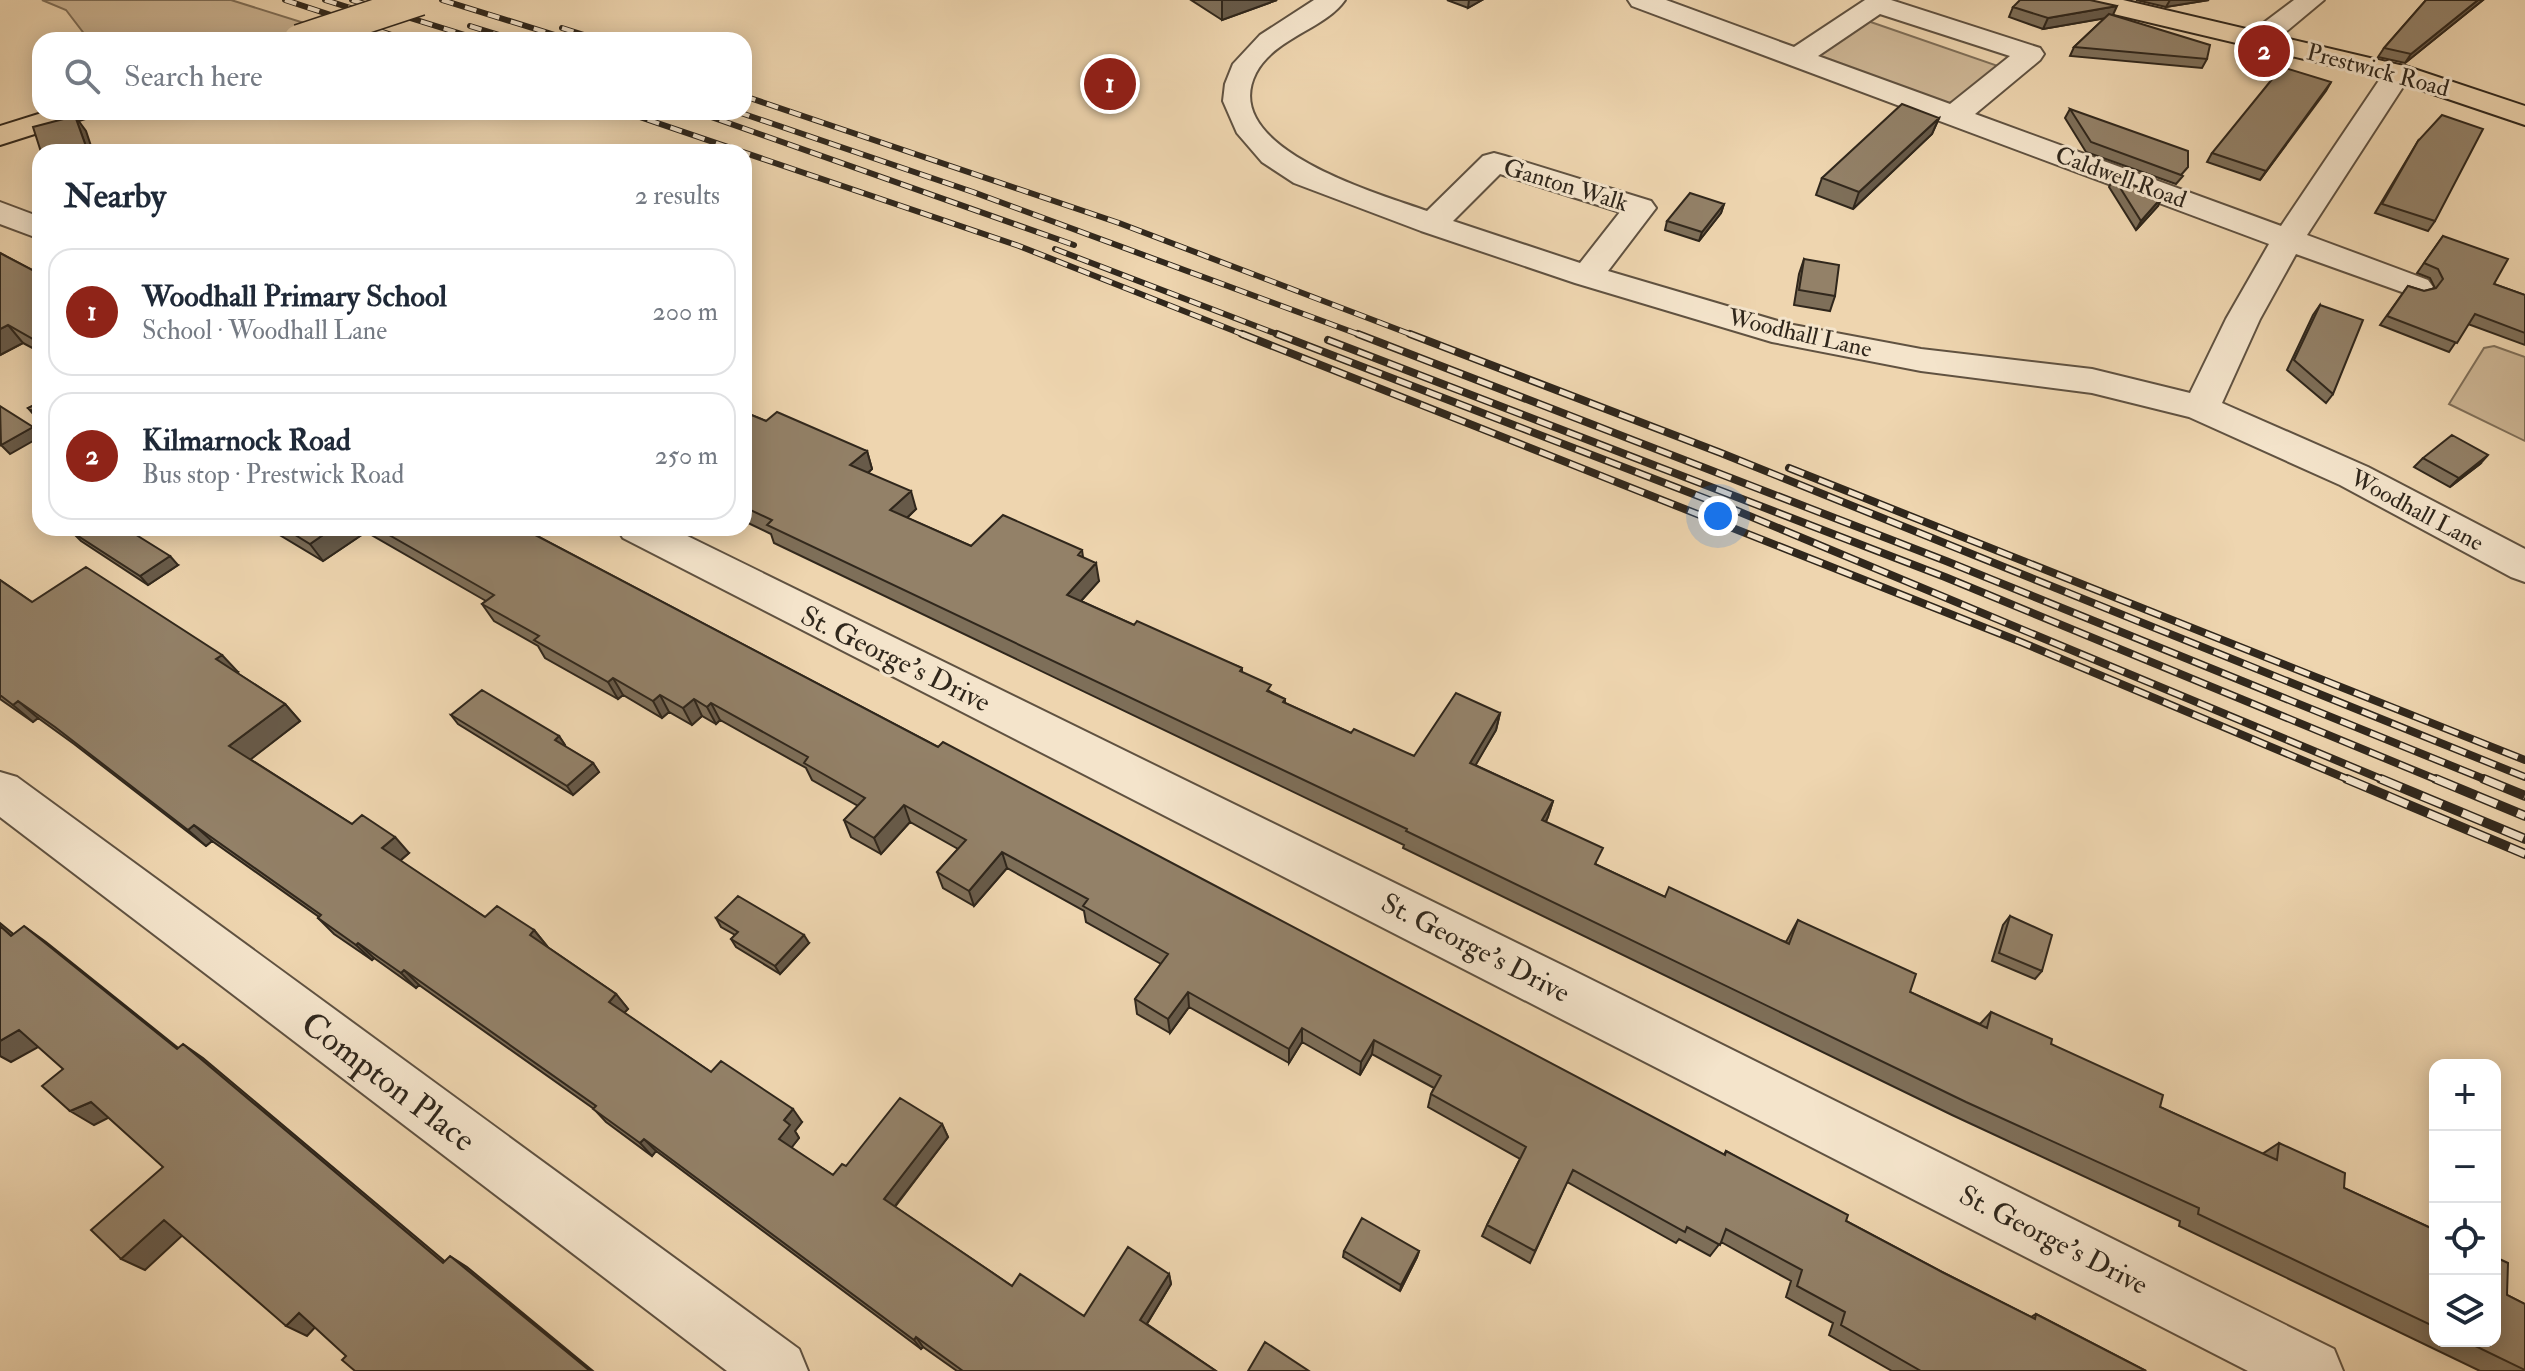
<!DOCTYPE html>
<meta charset="utf-8">
<style>
body{margin:0;font-family:"IM FELL Double Pica",serif;background:#f2f2f3;color:#1f2937}
.controls{position:absolute;right:24px;bottom:24px;display:grid;overflow:hidden;border-radius:16px;box-shadow:0 4px 20px #0003}
.controls button{width:72px;height:72px;display:grid;place-items:center;padding:0;border:0;border-bottom:2px solid #e0e1e3;background:#fff;color:#1f2937;font:40px sans-serif}
.you{position:absolute;left:1718px;top:516px;width:28px;height:28px;margin:-20px;border:6px solid #fff;border-radius:50%;background:#1a73e8;box-shadow:0 0 0 12px #1a73e833}
.badge{display:grid;place-items:center;width:52px;height:52px;border-radius:50%;background:#8f2418;color:#fff;font-size:26px;font-weight:700}
.pin{position:absolute;translate:-50% -50%;border:4px solid #fff;box-shadow:0 2px 8px #0006}
.list{margin:0;padding:0;list-style:none}
h2{display:flex;justify-content:space-between;align-items:center;height:104px;margin:0;padding:0 32px;font-size:34px}
h2 small{font-size:26px;font-weight:400;color:#747a83}
.list li{display:grid;grid-template-columns:52px 1fr auto;gap:24px;align-items:center;box-sizing:border-box;height:128px;margin:0 16px 16px;padding:0 16px;border:2px solid #e0e1e3;border-radius:24px}
.list b{display:block;font-size:30px;white-space:nowrap}
.list p{margin:0;font-size:26px;white-space:nowrap;color:#747a83}
.list em{font-size:26px;font-style:normal;color:#747a83}
.icon{flex:none;width:44px;height:44px;fill:none;stroke:currentColor;stroke-width:2;stroke-linecap:round;stroke-linejoin:round}
.map{position:relative;flex:none;width:2525px;height:1371px;overflow:hidden}
.search{position:absolute;background:#fff;box-shadow:0 4px 20px #0003;left:32px;top:32px;width:720px;height:88px;display:flex;align-items:center;gap:20px;box-sizing:border-box;padding:0 28px;border-radius:24px;color:#747a83;font-size:30px}
.panel{position:absolute;background:#fff;box-shadow:0 4px 20px #0003;left:32px;top:144px;width:720px;height:392px;border-radius:24px}
.map>svg:first-child{display:block}
</style>
<div class="map">
<svg width="2525" height="1371" viewBox="0 0 2525 1371">
<rect width="100%" height="100%" fill="#eed5af"/>
<filter id="stains"><feTurbulence type="fractalNoise" baseFrequency=".0025" numOctaves="4"/><feColorMatrix values="0 0 0 0 .2 0 0 0 0 .09 0 0 0 0 .02 0 0 0 .5 -.17"/></filter>
<radialGradient id="worn" r=".72"><stop offset=".6" stop-color="#630" stop-opacity="0"/><stop offset="1" stop-color="#630" stop-opacity=".3"/></radialGradient>
<path fill="#ceb796" stroke="#7f6f59" stroke-width="2" d="M42 0H231L317 27 276 40H89L66 10Z
M1862 19 1998 66 1948 105 1809 55Z
M2494 346 2525 357V441L2449 404 2484 348Z"/>
<g fill="none" stroke-linecap="round" stroke-linejoin="round">
<g stroke="#605241" stroke-width="4">
<path id="minor" d="M1314 0H1345C1325 29 1274 38 1256 73 1217 149 1381 194 1427 211L1483 156 1494 153 1505 156 1651 201 1656 208 1608 271 1788 324 1921 349 2092 369 2190 393 2226 319 2269 244 1632 6 1628 0H1666L1794 47 1865 0H1891L2040 48 2044 54 2040 60 1975 114 2281 226 2388 67 2398 65 2408 67 2412 73 2307 235 2428 280 2433 287 2428 294 2416 297 2296 254 2260 319 2222 403 2368 467 2525 549V582L2511 577 2340 485 2189 417 2092 393 1921 371 1772 342 1575 283 1421 231 1294 183 1262 162 1237 133 1223 101 1225 84 1233 64 1260 35ZM1880 14 2010 56 1950 104 1818 56ZM1500 174 1620 212 1580 263 1453 221Z
M2294 0H2324L2270 45 2260 47 2250 45 2246 39 2250 33Z
M0 202 40 217V239L0 224Z
M617 528H671L1570 969 2334 1349 2343 1371H2248L623 538Z
M0 772 17 777 799 1349 808 1371H727L0 817Z"/>
</g>
<g stroke="#30271c" stroke-width="4">
<path id="major" d="M2076 0H2123L2408 67 2525 106V125L2389 79 2080 6Z
M45 112H90L85 118 0 145V126Z"/>
</g>
<use href="#minor" fill="#f4e4cb" fill-rule="evenodd"/>
<use href="#major" fill="#eed5af" fill-rule="evenodd"/>
<g stroke="#30271c" stroke-width="6">
<path id="rail-far2" d="M285 0 407 40
M325 0 363 12
M352 0 481 40
M442 0 571 40
M470 26 515 40
M562 28 600 40
M744 96 1119 223 1415 336
M625 112 1019 246 1247 336
M697 112 1074 245
M738 112 973 192 1363 336
M1055 249 1282 336"/>
</g>
<g stroke="#30271c" stroke-width="8">
<path id="rail-far1" d="M1242 334 2021 642 2352 781
M1277 334 1735 510 2386 781
M1358 334 1946 561 2489 781
M1410 334 1721 453 2525 777
M1328 340 1945 577 2440 781
M1789 468 2525 760"/>
</g>
<g stroke="#30271c" stroke-width="10">
<path id="rail" d="M2347 779 2525 854
M2381 779 2525 839
M2436 779 2525 816
M2484 779 2525 796"/>
</g>
<use href="#rail-far2" stroke="#f4e4cb" stroke-width="4" stroke-dasharray="12" stroke-linecap="butt"/>
<use href="#rail-far1" stroke="#f4e4cb" stroke-width="5" stroke-dasharray="16" stroke-linecap="butt"/>
<use href="#rail" stroke="#f4e4cb" stroke-width="7" stroke-dasharray="22" stroke-linecap="butt"/>
<g stroke="#30271c" stroke-width="33" stroke-linecap="butt">
<path id="major-bridge" d="M299 40 420 0"/>
</g>
<use href="#major-bridge" stroke="#eed5af" stroke-width="30"/>
</g>
<path fill="#7e6f59" stroke="#30271c" stroke-width="2" d="M1191 0H1277L1222 20Z
M1447 0H1482L1468 8Z
M2136 0H2209L2166 7Z
M2426 0H2483L2405 63 2378 57 2384 48Z
M2013 7 2113 15 2207 59 2202 68 2070 56 2074 47 2105 18 2043 29 2009 17Z
M2331 82 2260 180 2207 162 2212 153Z
M2070 109 2183 176 2176 184 2086 152 2065 118Z
M1939 118 1932 134 1853 209 1816 195 1822 178Z
M2418 141 2435 221 2428 231 2375 213Z
M2114 178 2158 206 2136 230 2109 187Z
M1724 204 1721 213 1699 241 1665 230 1667 221Z
M2443 236 2494 284 2525 295V345L2468 324 2449 352 2380 325 2408 286 2424 291 2435 288 2430 278 2417 273Z
M0 253 40 274V352L23 343 0 355Z
M1804 259 1835 296 1830 311 1794 305 1799 274Z
M2320 305 2333 394 2326 403 2287 370 2313 315Z
M40 402V422L28 408Z
M744 412 766 421 867 451 872 469 868 473 916 509 907 518 971 546 1082 550 1083 557 1099 581 1081 601 1134 625 1242 668V672L1271 692 1285 699V703L1351 733 1414 756 1500 713 1496 730 1475 765 1553 801 1546 822 1597 865 1665 897 1786 942 1798 920 1910 992 1980 1024 1991 1012 2051 1044 2160 1107 2262 1154 2279 1143 2344 1188 2435 1230V1341H2495L2507 1295 2525 1304V1371H2480L2179 1226 2180 1221 1952 1115 1403 848 1404 845 774 543 771 534 744 521Z
M2423 458 2480 464 2450 487 2414 467Z
M268 528H522L938 747 1724 1155 1726 1151 1846 1221 1942 1272 2031 1317 2036 1314 2146 1371H1892L1829 1335 1833 1323 1786 1297 1791 1281 1721 1242 1710 1256 1679 1239 1676 1243 1567 1182 1530 1263 1482 1236 1487 1225 1520 1159 1428 1107 1431 1094 1434 1088 1372 1054 1360 1075 1302 1042 1289 1063 1189 1007 1170 1033 1137 1014 1135 999 1161 964 1086 922 1084 911 1007 868 974 906 943 888 937 872 958 849 910 822 881 854 851 837 844 820 858 806 812 780 806 768 720 720 716 724 702 716 692 725 669 712 662 718 623 695 618 699 545 658 538 646 494 621 482 604 486 601 366 532 323 561Z
M72 532 178 565 148 585 81 541Z
M0 580 32 602 238 672 237 673 285 704 300 721 250 759 352 824 409 853 400 861 485 917 534 930 547 946H546L616 994 628 1009 624 1013 711 1072 802 1122 795 1131 799 1138 791 1148 833 1175 846 1166 942 1124 948 1137 895 1207 1012 1286 1084 1316 1169 1274 1171 1284 1147 1324 1216 1371H957L923 1347 921 1349 656 1151 652 1156 606 1122 594 1109 419 985 416 988 374 958 372 960 334 934 318 918 319 917 212 841 206 846 74 744 38 718 33 722 0 699Z
M451 715 559 736 565 745 564 746 593 763 599 772 573 795 458 724Z
M2010 916 2042 971 2035 979 1992 961 2003 925Z
M716 918 809 943 780 974 736 947 731 939 735 935 721 927Z
M1344 1251H1419L1417 1257 1400 1291 1343 1257Z"/>
<path fill="#675a49" stroke="#30271c" stroke-width="2" d="M1222 0H1277L1222 20Z
M1469 0H1482L1468 8Z
M2170 0H2209L2166 7Z
M2478 0H2483L2405 63 2411 54Z
M2117 6 2112 17 2043 29 2048 18Z
M2331 82 2326 91 2260 180 2266 171Z
M75 116 86 131 93 152H88Z
M1939 118 1932 134 1853 209 1859 192Z
M2163 196 2158 206 2136 230 2141 221Z
M1724 204 1721 213 1699 241 1702 232Z
M8 325 23 343 0 355V329Z
M33 427 40 434V437L10 454 1 445Z
M867 451 872 469 856 483 850 465Z
M2488 455 2480 464 2450 487 2459 478Z
M911 491 916 509 896 528 890 510Z
M333 528H363L366 532 323 561 310 544Z
M170 556 178 565 148 585 140 576Z
M1096 563 1099 581 1070 613 1067 595Z
M222 655 238 672 231 676 216 659Z
M613 678 623 695 618 699 608 682Z
M660 695 669 712 662 718 653 701Z
M694 699 702 716 692 725 683 708Z
M18 701 38 718 33 722 13 705Z
M711 703 720 720 716 724 707 707Z
M285 704 300 721 246 763 229 746Z
M1500 713 1496 730 1467 780 1470 763Z
M559 736 565 745 561 749 555 740Z
M593 763 599 772 573 795 567 786Z
M1553 801 1548 817 1538 837 1542 820Z
M904 805 910 822 881 854 874 838Z
M194 825 212 841 206 846 188 830Z
M395 837 409 853 396 864 382 848Z
M1002 852 1007 868 974 906 969 891Z
M0 923 34 951 11 936 0 926Z
M24 926 46 942 197 1063 177 1049Z
M534 930 547 946 542 950 530 935Z
M804 935 809 943 780 974 775 966Z
M358 943 374 958 372 960 356 945Z
M404 970 419 985 416 988 401 973Z
M1188 992 1189 1007 1170 1033 1168 1019Z
M616 994 628 1009 621 1016 609 1002Z
M1302 1028V1042L1289 1063V1049Z
M19 1030 42 1045 11 1062 0 1056V1041Z
M1374 1040 1372 1054 1360 1075 1361 1062Z
M183 1044 203 1058 460 1274 443 1263Z
M91 1102 114 1115 94 1125 70 1111Z
M793 1109 802 1122 795 1131 799 1138 788 1152 779 1139 784 1120Z
M942 1124 948 1137 891 1211 884 1199Z
M644 1139 656 1151 652 1156 640 1143Z
M164 1220 186 1232 145 1270 121 1259Z
M1419 1251 1417 1257 1400 1291 1401 1285Z
M450 1256 467 1267 593 1371H590Z
M1169 1274 1171 1284 1143 1330 1140 1320Z
M299 1313 319 1323 307 1336 286 1326Z
M916 1337 923 1347 921 1349 914 1340Z"/>
<path fill="#938168" stroke="#30271c" stroke-width="2" d="M2020 0H2090L2117 6 2048 18 2013 7Z
M2426 0H2478L2411 54 2384 48Z
M2109 14 2210 45 2207 59 2074 47Z
M2282 67 2331 82 2266 171 2212 153Z
M1902 104 1939 118 1859 192 1822 178Z
M2070 109 2188 151V167L2181 175 2091 142Z
M2442 115 2483 129 2435 221 2382 204 2418 141Z
M75 116 88 152H41L33 127Z
M2114 178 2163 196 2141 221Z
M1690 193 1724 204 1702 232 1667 221Z
M2443 236 2508 259 2494 284 2525 295V333L2475 314 2457 343 2387 316 2408 286 2424 291 2436 288 2443 279 2438 269 2424 263Z
M0 253 40 274V343L8 325 0 329Z
M1804 259 1839 265 1835 296 1799 290Z
M2320 305 2363 320 2333 394 2294 360Z
M40 402V416L28 408Z
M0 406 33 427 1 445Z
M744 412 766 421 777 412 867 451 850 465 911 491 890 510 971 546 1003 515 1082 550 1078 555 1096 563 1067 595 1134 625 1137 621 1242 668 1240 671 1271 685 1267 691 1285 699 1283 702 1351 733 1354 729 1414 756 1456 693 1500 713 1470 763 1553 801 1542 820 1603 848 1595 864 1665 897 1669 887 1789 944 1798 920 1916 974 1910 992 1987 1028 1991 1012 2052 1039 2051 1044 2163 1095 2160 1107 2277 1160 2279 1143 2345 1173 2344 1188 2435 1230V1327L2198 1214 2199 1208 1966 1102 1406 831 1407 829 767 525 772 520 744 507Z
M2452 435 2488 455 2459 478 2423 458Z
M79 528H125L170 556 140 576 72 532Z
M284 528H333L310 544Z
M377 528H522L938 747 943 742 1725 1155 1726 1151 1848 1215 1846 1221 1942 1272 2035 1319 2036 1314 2146 1371H1921L1841 1325 1845 1312 1797 1286 1802 1270 1726 1229 1720 1245 1687 1227 1685 1232 1573 1170 1535 1251 1487 1225 1526 1147 1431 1094 1441 1076 1374 1040 1361 1062 1302 1028 1289 1049 1188 992 1168 1019 1135 999 1168 954 1083 906 1088 899 1002 852 969 891 937 872 966 840 904 805 874 838 844 820 865 798 804 763 808 757 711 703 707 707 694 699 683 708 660 695 653 701 613 678 608 682 534 640 539 636 482 604 494 595Z
M86 567 222 655 216 659 285 704 229 746 352 824 362 815 395 837 382 848 485 917 497 906 534 930 530 935 616 994 609 1002 711 1072 721 1061 793 1109 784 1120 790 1125 779 1139 833 1175 842 1164 846 1166 900 1098 942 1124 884 1199 1012 1286 1020 1274 1084 1316 1128 1247 1169 1274 1140 1320 1216 1371H963L916 1337 914 1340 644 1139 640 1143 593 1109 596 1106 404 970 401 973 358 943 356 945 318 918 321 915 194 825 188 830 55 727 18 701 13 705 0 695V580L32 602Z
M482 690 559 736 555 740 593 763 567 786 451 715Z
M738 896 804 935 775 966 731 939 738 932 716 918Z
M2010 916 2052 935 2042 971 1999 953Z
M0 926 11 936 24 926 177 1049 183 1044 443 1263 450 1256 590 1371H355L342 1360 346 1356 299 1313 286 1326 164 1220 121 1259 91 1230 163 1167 91 1102 70 1111 42 1086 63 1069 19 1030 0 1041Z
M1362 1218 1419 1251 1401 1285 1344 1251Z
M2495 1257 2508 1263 2507 1295 2525 1304V1370L2465 1341H2495Z
M1265 1342 1309 1371H1248Z"/>
<g text-anchor="middle" stroke-width="6" stroke-linejoin="round" paint-order="stroke">
<g font-size="24" fill="#30271c" stroke="#f4e4cb">
<text transform="translate(2378 70) rotate(15)" y="8">Prestwick Road</text>
<text transform="translate(2121 177) rotate(20)" y="8">Caldwell Road</text>
<text transform="translate(1566 185) rotate(17)" y="8">Ganton Walk</text>
<text transform="translate(1800 333) rotate(13)" y="8">Woodhall Lane</text>
<text transform="translate(2417 510) rotate(28)" y="8">Woodhall Lane</text>
</g>
<g font-size="28" fill="#30271c" stroke="#f4e4cb">
<text transform="translate(896 658) rotate(26)" y="10">St. George's Drive</text>
<text transform="translate(1476 947) rotate(27)" y="10">St. George's Drive</text>
<text transform="translate(2054 1239) rotate(27)" y="10">St. George's Drive</text>
</g>
<g font-size="34" fill="#30271c" stroke="#f4e4cb">
<text transform="translate(389 1081) rotate(37)" y="12">Compton Place</text>
</g>
</g>
<rect width="100%" height="100%" filter="url(#stains)"/>
<rect width="100%" height="100%" fill="url(#worn)"/>
</svg>
<div class="controls">
<button>+</button>
<button>−</button>
<button><svg class="icon" aria-label="locate" viewBox="0 0 24 24"><circle cx="12" cy="12" r="6"/><path d="M12 2v4M12 18v4M2 12h4M18 12h4"/></svg></button>
<button><svg class="icon" aria-label="layers" viewBox="0 0 24 24"><path d="M12 4l9 5-9 5-9-5zM3 14l9 5 9-5"/></svg></button>
</div>
<div class="you"></div>
<div class="pin badge" style="left:1110px;top:84px">1</div>
<div class="pin badge" style="left:2264px;top:51px">2</div>
<div class="search"><svg class="icon" aria-label="search" viewBox="0 0 24 24"><circle cx="10" cy="10" r="6"/><path d="M15 15l6 6"/></svg>Search here</div>
<section class="panel">
<h2>Nearby<small>2 results</small></h2>
<ul class="list">
<li><span class="badge">1</span><div><b>Woodhall Primary School</b><p>School · Woodhall Lane</p></div><em>200 m</em></li>
<li><span class="badge">2</span><div><b>Kilmarnock Road</b><p>Bus stop · Prestwick Road</p></div><em>250 m</em></li>
</ul>
</section>
</div>
